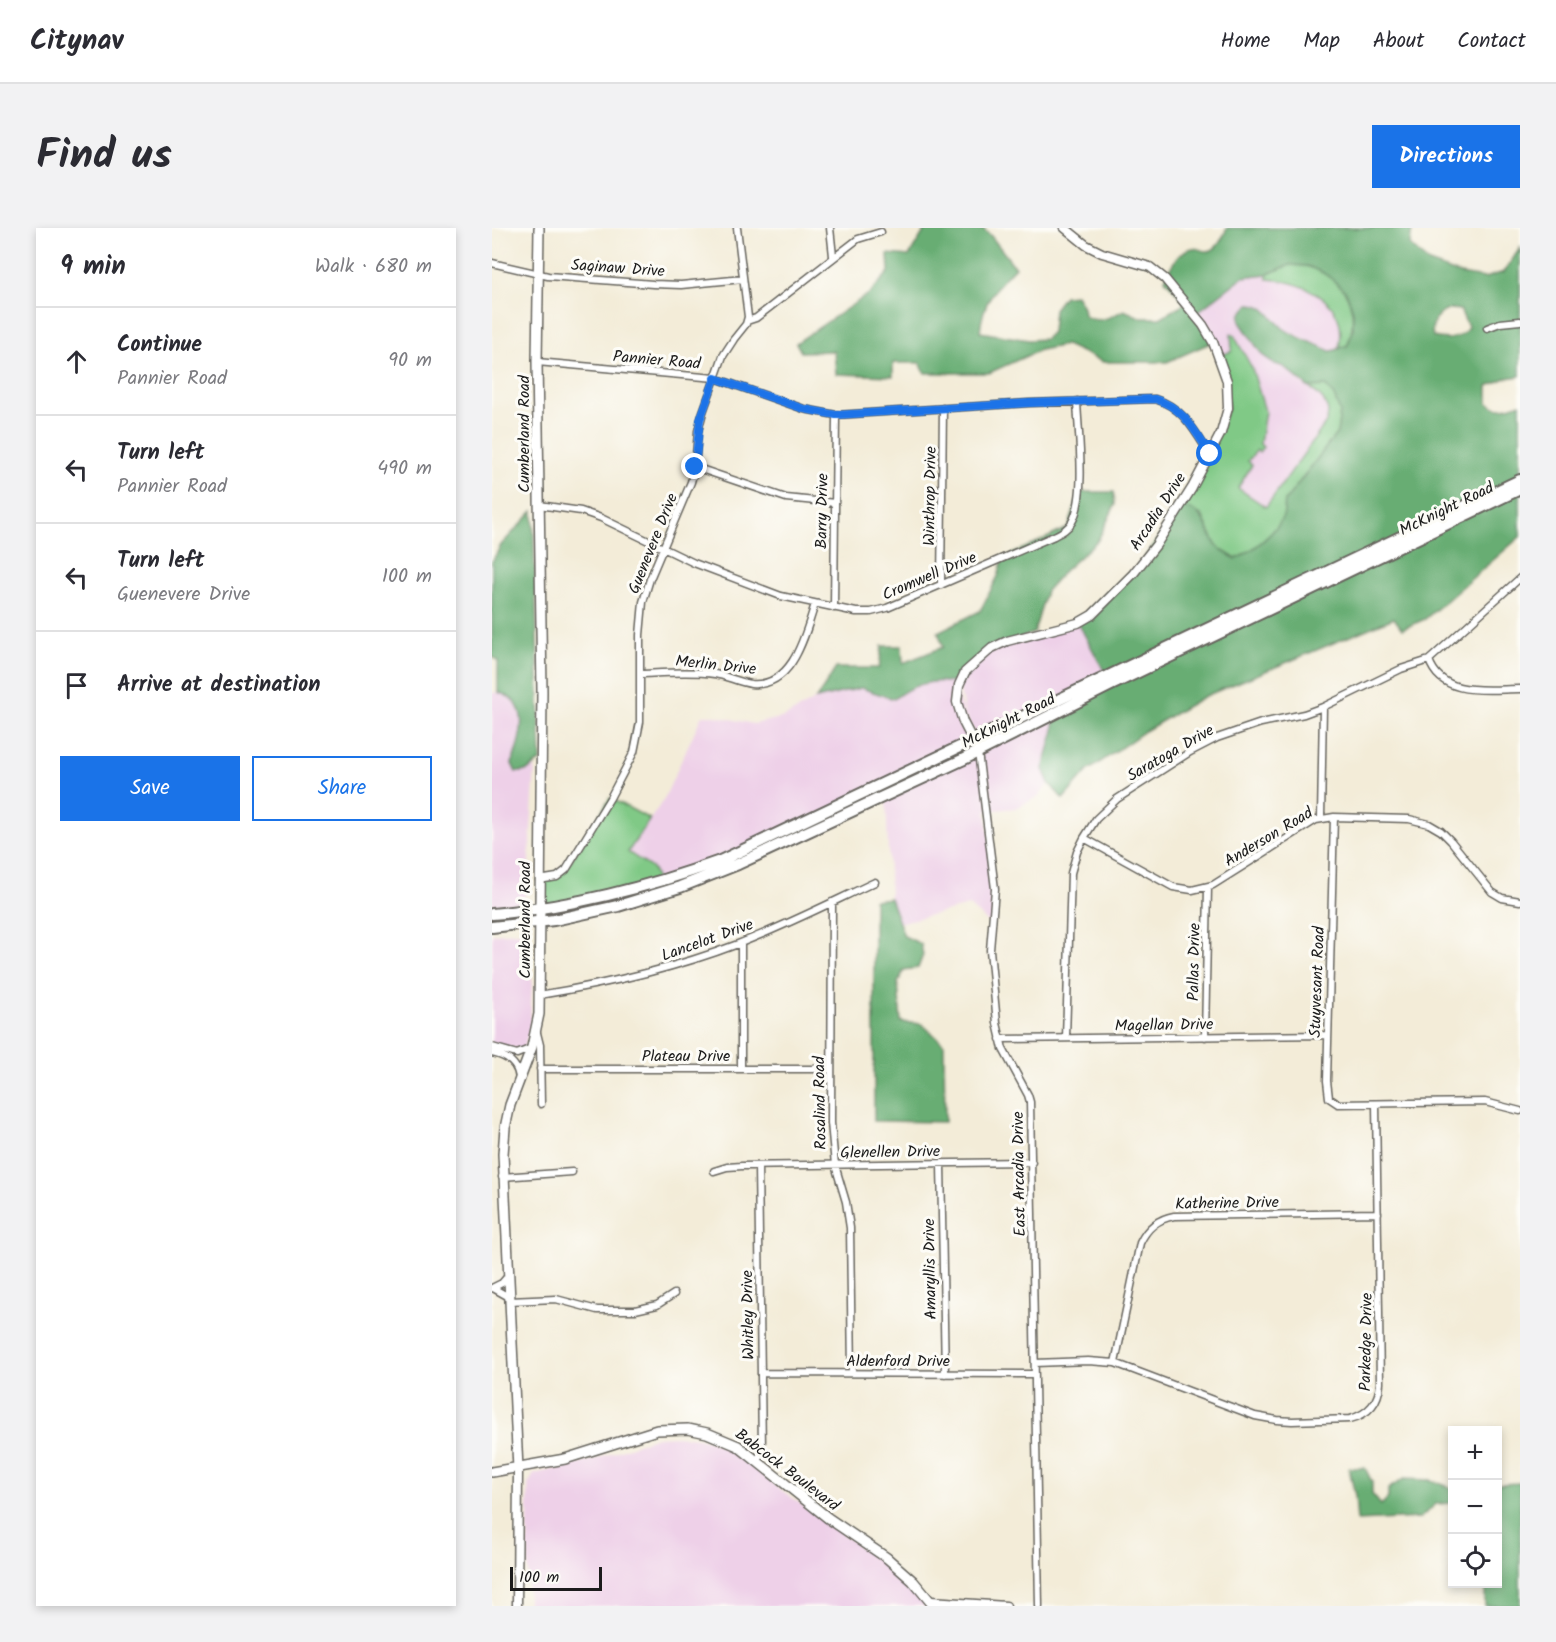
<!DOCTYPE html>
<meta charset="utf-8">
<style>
body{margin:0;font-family:Kalam,sans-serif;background:#f2f2f3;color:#2b2b33}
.controls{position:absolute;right:18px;bottom:18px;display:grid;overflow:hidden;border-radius:0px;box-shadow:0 3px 9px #0003}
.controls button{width:54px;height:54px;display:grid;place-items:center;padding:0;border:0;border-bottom:2px solid #e1e1e2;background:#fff;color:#2b2b33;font:30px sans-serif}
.scale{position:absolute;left:18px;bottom:15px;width:92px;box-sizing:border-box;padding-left:6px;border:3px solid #1c1c1c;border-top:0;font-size:16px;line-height:21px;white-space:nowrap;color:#1c1c1c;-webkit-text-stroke:4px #fdfcf7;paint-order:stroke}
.stop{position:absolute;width:18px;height:18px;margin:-14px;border:4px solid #1a73e8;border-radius:50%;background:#fff}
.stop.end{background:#1a73e8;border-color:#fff;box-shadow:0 2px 6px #0008}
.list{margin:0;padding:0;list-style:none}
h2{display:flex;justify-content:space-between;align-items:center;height:78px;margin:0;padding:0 24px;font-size:26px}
h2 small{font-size:20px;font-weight:400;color:#7c7c81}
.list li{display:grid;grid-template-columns:39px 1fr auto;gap:18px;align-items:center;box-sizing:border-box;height:108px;padding:0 24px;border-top:2px solid #e1e1e2}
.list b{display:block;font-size:22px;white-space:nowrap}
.list p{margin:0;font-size:20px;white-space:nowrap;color:#7c7c81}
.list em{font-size:20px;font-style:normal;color:#7c7c81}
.actions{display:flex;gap:12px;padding:18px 24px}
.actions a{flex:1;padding:14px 0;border:2px solid #1a73e8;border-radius:0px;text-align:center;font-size:21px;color:#1a73e8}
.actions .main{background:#1a73e8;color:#fff}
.icon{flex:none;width:33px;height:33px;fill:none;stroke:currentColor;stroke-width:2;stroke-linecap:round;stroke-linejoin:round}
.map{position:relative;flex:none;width:1028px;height:1378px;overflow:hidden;border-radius:0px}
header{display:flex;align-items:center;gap:36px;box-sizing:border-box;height:84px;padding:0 30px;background:#fff;border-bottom:2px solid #e1e1e2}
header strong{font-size:28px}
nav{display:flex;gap:33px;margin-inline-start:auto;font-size:21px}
.intro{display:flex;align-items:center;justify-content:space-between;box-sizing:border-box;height:144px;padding:0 36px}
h1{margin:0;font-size:42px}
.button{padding:15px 27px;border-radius:0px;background:#1a73e8;color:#fff;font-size:21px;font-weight:700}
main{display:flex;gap:36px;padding:0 36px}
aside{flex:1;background:#fff;border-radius:0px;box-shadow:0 3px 9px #0003}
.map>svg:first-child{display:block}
</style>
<header>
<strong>Citynav</strong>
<nav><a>Home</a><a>Map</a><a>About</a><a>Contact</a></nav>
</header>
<div class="intro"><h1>Find us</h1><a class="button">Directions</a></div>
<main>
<aside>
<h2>9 min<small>Walk · 680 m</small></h2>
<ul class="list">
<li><svg class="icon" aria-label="ahead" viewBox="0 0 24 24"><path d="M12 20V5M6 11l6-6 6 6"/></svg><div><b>Continue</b><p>Pannier Road</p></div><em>90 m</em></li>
<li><svg class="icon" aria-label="left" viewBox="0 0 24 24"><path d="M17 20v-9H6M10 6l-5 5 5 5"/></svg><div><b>Turn left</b><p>Pannier Road</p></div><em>490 m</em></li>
<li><svg class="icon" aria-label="left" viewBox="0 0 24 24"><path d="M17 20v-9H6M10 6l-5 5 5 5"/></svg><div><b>Turn left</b><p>Guenevere Drive</p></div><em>100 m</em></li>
<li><svg class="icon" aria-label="arrive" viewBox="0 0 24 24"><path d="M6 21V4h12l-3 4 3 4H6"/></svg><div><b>Arrive at destination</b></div></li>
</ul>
<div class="actions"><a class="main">Save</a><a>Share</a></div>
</aside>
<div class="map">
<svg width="1028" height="1378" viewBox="0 0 1028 1378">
<rect width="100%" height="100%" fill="#fdfcf7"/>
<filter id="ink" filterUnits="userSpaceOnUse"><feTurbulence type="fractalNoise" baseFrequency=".0167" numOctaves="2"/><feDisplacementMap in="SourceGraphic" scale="12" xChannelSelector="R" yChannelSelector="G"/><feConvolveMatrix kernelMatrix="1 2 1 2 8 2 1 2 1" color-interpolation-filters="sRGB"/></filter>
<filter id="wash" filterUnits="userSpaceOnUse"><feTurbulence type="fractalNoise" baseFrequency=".008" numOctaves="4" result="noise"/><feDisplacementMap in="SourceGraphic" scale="24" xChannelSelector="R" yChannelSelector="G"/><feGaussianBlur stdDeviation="1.35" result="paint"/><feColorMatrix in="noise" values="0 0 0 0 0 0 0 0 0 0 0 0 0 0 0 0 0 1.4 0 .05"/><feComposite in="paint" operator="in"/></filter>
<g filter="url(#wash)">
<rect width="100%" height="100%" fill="#f3ecd8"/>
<path fill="#eed0e8" d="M775 46V51L794 52 812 58 829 68 844 84 848 93 849 114 847 119 843 123H839L794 102 757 76 748 87 750 97 770 127 783 136 792 138 809 155 825 165 837 180V189L833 196 774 279 745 260 760 237 756 234 768 217 773 183 760 140 742 107 740 123 727 128 703 86 751 49Z
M586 395 616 450 486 511 473 487 467 459 465 466 481 514 273 613 165 654 136 624 172 571 210 487H219L262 496 293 489 324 471 369 460 402 470 412 462 435 455 449 453 467 457 500 420Z
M6 464 21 471 29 483 30 498 27 513 38 542 43 538 35 663 30 672 26 675 0 678V465Z
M562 486V502L551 541 557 555 547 568 524 580 494 583 503 661 500 698 477 678 406 695 398 670 394 568Z
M28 704 37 717 40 757 38 800 31 822 0 816V706Z
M184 1208 206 1210 222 1214 247 1228 284 1258 400 1342 426 1367 435 1378H36V1256L42 1246 101 1232 165 1209Z"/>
<path fill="#80c986" stroke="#4e7251" stroke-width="1.5" d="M798 37C804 38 811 37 817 39 855 49 869 83 855 118L847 119C858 73 812 54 775 51V46Z
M739 106 742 107 760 140 773 183 768 216 771 219 767 224 765 222 756 233 760 237 746 260 774 279 833 196C842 180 830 168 816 159L834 158 842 168 848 184 845 205 793 273C792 278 793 284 791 288 785 304 759 324 744 331L725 319 710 287 688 279 700 260 736 180 727 128 740 123Z
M118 570 158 591 136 624 161 641 165 654 47 681V652L71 645Z"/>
<path fill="#68ad73" stroke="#426448" stroke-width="1.5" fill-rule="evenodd" d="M434 0H490L499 8 523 39C502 61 491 73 488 104L537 112 553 111 560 104 562 81 572 68 584 67 591 79 592 87C605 97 619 89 632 82L650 90H668L693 75 673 51C677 40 687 22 700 20 705 19 709 23 714 23 725 24 731 9 735 0H920L918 17 937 35 968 46 993 50 1012 44 1028 20V148L1014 150 996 158V175C1006 183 1016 180 1028 175V252L616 450 586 395 641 346 688 279C716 283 711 298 725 318 729 323 738 327 744 331 759 324 785 304 791 288 793 284 792 278 793 273L845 205 848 184 842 168 834 158 816 159 792 139 783 136 770 127 748 94V87L757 76C774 76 779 90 791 100 804 110 823 115 838 123 844 123 849 119 855 118L861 103V83L854 64 835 47 816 38 798 37 775 46 751 49 703 86 721 114 675 134H611L574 117 548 122 497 145H433L428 135H401V148L344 146 342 123 309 124 304 115 378 65 397 44 396 26 417 28ZM959 81 968 82 976 99C970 112 954 112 941 109 938 94 945 85 959 81Z
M1028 261V309L933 391 910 401 902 390 711 469 653 503 596 543 571 571 557 555 551 541 562 502V486Z
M588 264H622L623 277 606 312 572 343 554 363 542 405 500 420 467 457C445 449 420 456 402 471L369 460 324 471 344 440H387L390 418H410L411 435 451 419 446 404 488 383 506 348 511 330 576 300Z
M41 283 49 532C41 539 36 545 24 544L20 536C28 510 42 476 6 464V433L0 428V334L9 317Z
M398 670 412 708 429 716 431 727 426 740 412 742 406 755 409 794 430 796 452 816 453 894 382 893V672Z
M857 1240H873L880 1254V1266L889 1277 896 1270V1261L912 1251 939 1252 960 1260V1275L944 1276 928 1290 865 1293 863 1268Z
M1028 1255V1378H993V1356H1005L1006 1256Z"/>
</g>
<g filter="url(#ink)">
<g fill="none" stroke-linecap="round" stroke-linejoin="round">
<g stroke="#67655e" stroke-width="9">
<path id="minor" d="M338 0 341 28
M0 35 56 48 161 56 189 57 251 51
M255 93 264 90 366 11 389 4
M995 100 1008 95 1028 93
M45 134 223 150 312 181 344 187 537 175 663 171C691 179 703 203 718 227
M203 239 294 270 343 275
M47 277 89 283 109 290 202 335 289 368 364 384H379L395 380 562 308C570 304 576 301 580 294 595 268 586 203 585 173
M449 357 451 180
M342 380 344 187
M937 432C950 470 997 461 1028 461
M148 446C173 445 198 443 223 446 235 448 246 454 259 456 301 460 313 407 323 376
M486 524 503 661 498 722 505 795 511 821 536 867 538 874 547 1378
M842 589 835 853 837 870 846 876 993 874 1028 883
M829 590 831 479
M592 610 681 659 700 662 721 657 824 592 842 589 917 591 937 596 949 603 959 613 1000 664 1010 670 1028 673
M47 652 65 649 74 642 118 570 142 524 148 494V407L151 374 158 351 199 254 203 239 206 203 211 184 231 128 242 111 254 96 256 89 245 0
M340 674 339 895 343 937 354 974 358 1000 360 1145
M47 767C115 756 181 741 246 716 293 698 338 675 383 654
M45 805 48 817 49 876
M713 809 716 659
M574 810 579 645 585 624 592 610 604 591 625 571 698 524 725 510 769 495 812 486 831 479 909 441 937 432 1028 350
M508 811 836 807
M0 819 25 826 40 820
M0 825C15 828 26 835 27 851
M48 841H339
M249 841V715
M449 936 453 1146
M266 938 270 1220 266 1234
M222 943 235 939 250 938 540 934
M10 949 80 944
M0 1060 10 1055 16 1048
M1 1060 17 1069
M17 1073 64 1071 105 1082H143L165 1077 182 1066
M543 1135 596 1133 623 1135 763 1188 785 1192 800 1193 858 1191C877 1186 887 1174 888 1155L884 876
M623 1135 648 1015C655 1000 665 991 682 988L886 985
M270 1145 543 1146"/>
</g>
<g stroke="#67655e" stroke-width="11">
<path id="tertiary" d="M486 523 471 494 465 474 467 457 473 444 500 420 515 413 586 395 600 387 641 346 664 317 700 260 729 205 736 180 735 153 721 114 711 97 673 51 658 39 610 25 594 17 573 0
M439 1373 514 1378
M25 1378 26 1241"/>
</g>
<g stroke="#67655e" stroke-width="12">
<path id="secondary" d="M26 1241 11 926 13 900 18 877 40 819 47 786 50 463 45 134 47 0
M0 1244 73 1231 165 1202 196 1201 215 1205 246 1218 336 1290 395 1330 421 1353 442 1378"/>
</g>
<g stroke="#67655e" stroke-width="14">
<path id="trunk" d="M0 686C78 679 154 660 228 633L1028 252
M0 699 62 692 126 678 188 659 246 636 470 532 619 457 1028 261"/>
</g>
<use href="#minor" stroke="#fff" stroke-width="6"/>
<use href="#tertiary" stroke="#fff" stroke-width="8"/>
<use href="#secondary" stroke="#fff" stroke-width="9"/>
<use href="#trunk" stroke="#fff" stroke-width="10"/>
</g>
</g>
<g fill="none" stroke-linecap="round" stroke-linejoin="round" filter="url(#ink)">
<path stroke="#1a73e8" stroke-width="8" d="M203 239 208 192 223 150 312 181 344 187 537 175 663 171C691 179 703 203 718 226"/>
</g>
<g text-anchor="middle" stroke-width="6" stroke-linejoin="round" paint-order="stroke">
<g font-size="16" fill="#1c1c1c" stroke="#fdfcf7">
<text transform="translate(126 39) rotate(4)" y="6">Saginaw Drive</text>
<text transform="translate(165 131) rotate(5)" y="6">Pannier Road</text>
<text transform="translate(31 206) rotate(-90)" y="6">Cumberland Road</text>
<text transform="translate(437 268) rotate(-89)" y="6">Winthrop Drive</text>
<text transform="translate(954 280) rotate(-26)" y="6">McKnight Road</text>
<text transform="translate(329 283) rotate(-89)" y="6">Barry Drive</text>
<text transform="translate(665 283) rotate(-57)" y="6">Arcadia Drive</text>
<text transform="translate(160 315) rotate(-68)" y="6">Guenevere Drive</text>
<text transform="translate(437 347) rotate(-23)" y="6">Cromwell Drive</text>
<text transform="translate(224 436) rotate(6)" y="6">Merlin Drive</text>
<text transform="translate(516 492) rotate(-27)" y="6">McKnight Road</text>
<text transform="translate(678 524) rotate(-30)" y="6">Saratoga Drive</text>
<text transform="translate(776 608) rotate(-31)" y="6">Anderson Road</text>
<text transform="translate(32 692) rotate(-90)" y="6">Cumberland Road</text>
<text transform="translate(215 711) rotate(-20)" y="6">Lancelot Drive</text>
<text transform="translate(701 734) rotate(-89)" y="6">Pallas Drive</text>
<text transform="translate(824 754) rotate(-88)" y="6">Stuyvesant Road</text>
<text transform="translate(672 796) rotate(-1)" y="6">Magellan Drive</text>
<text x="194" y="833">Plateau Drive</text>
<text transform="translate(327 875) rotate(-91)" y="6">Rosalind Road</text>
<text transform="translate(398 923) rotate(-1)" y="6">Glenellen Drive</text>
<text transform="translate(526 946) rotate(-91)" y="6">East Arcadia Drive</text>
<text transform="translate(735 974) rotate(-1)" y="6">Katherine Drive</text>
<text transform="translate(437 1041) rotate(-91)" y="6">Amaryllis Drive</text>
<text transform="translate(255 1087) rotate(-91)" y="6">Whitley Drive</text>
<text transform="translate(873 1114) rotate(-89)" y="6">Parkedge Drive</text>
<text x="406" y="1138">Aldenford Drive</text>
<text transform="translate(296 1241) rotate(37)" y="6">Babcock Boulevard</text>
</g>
</g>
</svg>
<div class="controls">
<button>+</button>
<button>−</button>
<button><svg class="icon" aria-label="locate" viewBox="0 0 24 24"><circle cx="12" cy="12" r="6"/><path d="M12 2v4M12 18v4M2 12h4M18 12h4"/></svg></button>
</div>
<div class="scale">100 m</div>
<div class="stop" style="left:718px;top:226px"></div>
<div class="stop end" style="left:203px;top:239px"></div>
</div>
</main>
